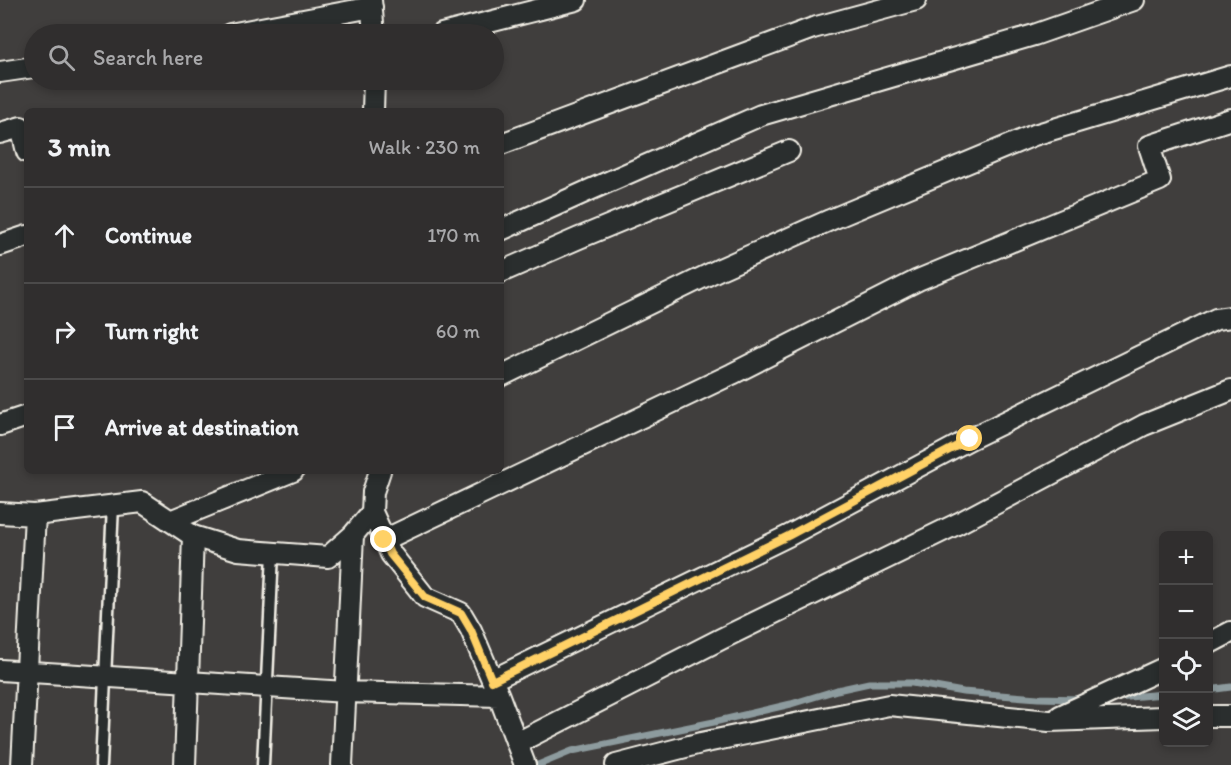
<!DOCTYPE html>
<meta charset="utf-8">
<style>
body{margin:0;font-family:Itim,sans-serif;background:#3c3a3a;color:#f1f3f6}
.controls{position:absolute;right:18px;bottom:18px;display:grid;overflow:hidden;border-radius:9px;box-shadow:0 3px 9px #0003}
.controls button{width:54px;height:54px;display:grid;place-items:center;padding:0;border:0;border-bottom:2px solid #4b4a4a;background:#302e2e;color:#f1f3f6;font:30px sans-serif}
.stop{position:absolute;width:18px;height:18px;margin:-14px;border:4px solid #ffd166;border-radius:50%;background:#fff}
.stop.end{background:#ffd166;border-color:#fff;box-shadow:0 2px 6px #0008}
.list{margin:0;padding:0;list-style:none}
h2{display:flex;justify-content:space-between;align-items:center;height:78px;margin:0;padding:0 24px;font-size:26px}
h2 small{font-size:20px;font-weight:400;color:#a8a8aa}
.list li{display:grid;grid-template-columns:39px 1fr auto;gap:18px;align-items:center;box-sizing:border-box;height:96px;padding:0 24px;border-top:2px solid #4b4a4a}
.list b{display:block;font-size:22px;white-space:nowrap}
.list em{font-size:20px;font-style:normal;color:#a8a8aa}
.icon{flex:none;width:33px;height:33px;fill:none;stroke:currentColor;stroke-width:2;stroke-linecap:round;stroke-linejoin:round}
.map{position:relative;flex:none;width:1231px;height:765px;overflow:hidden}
.search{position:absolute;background:#302e2e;box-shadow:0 3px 9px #0003;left:24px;top:24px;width:480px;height:66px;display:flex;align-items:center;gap:15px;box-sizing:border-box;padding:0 21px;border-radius:33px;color:#a8a8aa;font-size:22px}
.panel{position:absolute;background:#302e2e;box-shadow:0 3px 9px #0003;left:24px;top:108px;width:480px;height:366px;border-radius:9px}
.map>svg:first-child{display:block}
</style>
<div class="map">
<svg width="1231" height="765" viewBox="0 0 1231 765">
<rect width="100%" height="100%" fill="#403e3d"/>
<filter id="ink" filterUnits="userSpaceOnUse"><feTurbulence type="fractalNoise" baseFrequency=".0167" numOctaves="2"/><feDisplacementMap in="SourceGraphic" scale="12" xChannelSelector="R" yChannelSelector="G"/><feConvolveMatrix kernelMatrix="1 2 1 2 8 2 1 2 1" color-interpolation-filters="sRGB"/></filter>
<g filter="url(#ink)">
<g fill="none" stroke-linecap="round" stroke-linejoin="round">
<path stroke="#8d9b9e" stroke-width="7" d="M1208 690 1231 687
M1117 698 1164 694
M538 765 572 751 714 722 791 704 837 690 869 683H912L963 692 1038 698 1081 699"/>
<g stroke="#f4f1e8" stroke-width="15">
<path id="lane" d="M101 765 113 505
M263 765 273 553"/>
</g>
<g stroke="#f4f1e8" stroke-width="24">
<path id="street" d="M371 0 374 34
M230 34 372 7
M442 34 576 0
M0 72 34 67
M373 111 374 80
M0 133 21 127 27 152
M501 144 813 28 916 0
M501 230 592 189 761 115 1034 35 1134 0
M0 245 27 236
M501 272 579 238 789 151
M501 376 720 269 830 220 1034 135 1231 76
M0 425 27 416
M380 471 373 492 372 512 391 554 425 597 461 613 471 630 499 696 525 765
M0 513 35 515 142 502 193 536 238 550 328 557 353 535 372 512
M170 521 293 471
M384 540 732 374 918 280 1160 180 1149 146 1231 119
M1208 644 1231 632
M0 670 346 692 499 696
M492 680 788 536 970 439 1216 319 1231 317
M1060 716 1164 668
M1208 716H1231
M517 743 721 639 959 523 1144 425 1231 390
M22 765 35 515
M185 765 193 536
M342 765 353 535
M616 765 701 743 889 705 1049 721 1164 717"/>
</g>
<use href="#lane" stroke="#2a2d2e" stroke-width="10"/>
<use href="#street" stroke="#2a2d2e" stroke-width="20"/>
</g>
</g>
<g fill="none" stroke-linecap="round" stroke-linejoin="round" filter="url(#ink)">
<path stroke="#ffd166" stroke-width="8" d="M384 540 390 554 425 597 461 613 471 630 492 681 788 536 970 439"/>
</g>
</svg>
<div class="controls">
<button>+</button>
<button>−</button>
<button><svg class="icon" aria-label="locate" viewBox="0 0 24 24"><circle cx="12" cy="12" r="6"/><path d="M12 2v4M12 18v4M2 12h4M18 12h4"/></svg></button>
<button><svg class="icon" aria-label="layers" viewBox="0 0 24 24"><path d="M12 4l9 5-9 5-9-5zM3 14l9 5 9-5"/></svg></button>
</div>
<div class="stop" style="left:970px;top:439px"></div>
<div class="stop end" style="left:384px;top:540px"></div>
<div class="search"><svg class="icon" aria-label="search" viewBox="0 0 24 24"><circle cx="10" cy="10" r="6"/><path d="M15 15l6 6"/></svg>Search here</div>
<section class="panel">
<h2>3 min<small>Walk · 230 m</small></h2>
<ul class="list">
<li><svg class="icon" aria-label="ahead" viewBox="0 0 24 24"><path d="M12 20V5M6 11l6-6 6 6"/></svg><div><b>Continue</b></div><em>170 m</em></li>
<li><svg class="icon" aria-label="right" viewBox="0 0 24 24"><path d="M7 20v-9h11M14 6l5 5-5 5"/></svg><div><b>Turn right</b></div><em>60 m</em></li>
<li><svg class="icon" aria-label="arrive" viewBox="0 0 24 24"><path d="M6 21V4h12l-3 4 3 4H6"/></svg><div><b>Arrive at destination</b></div></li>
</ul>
</section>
</div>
